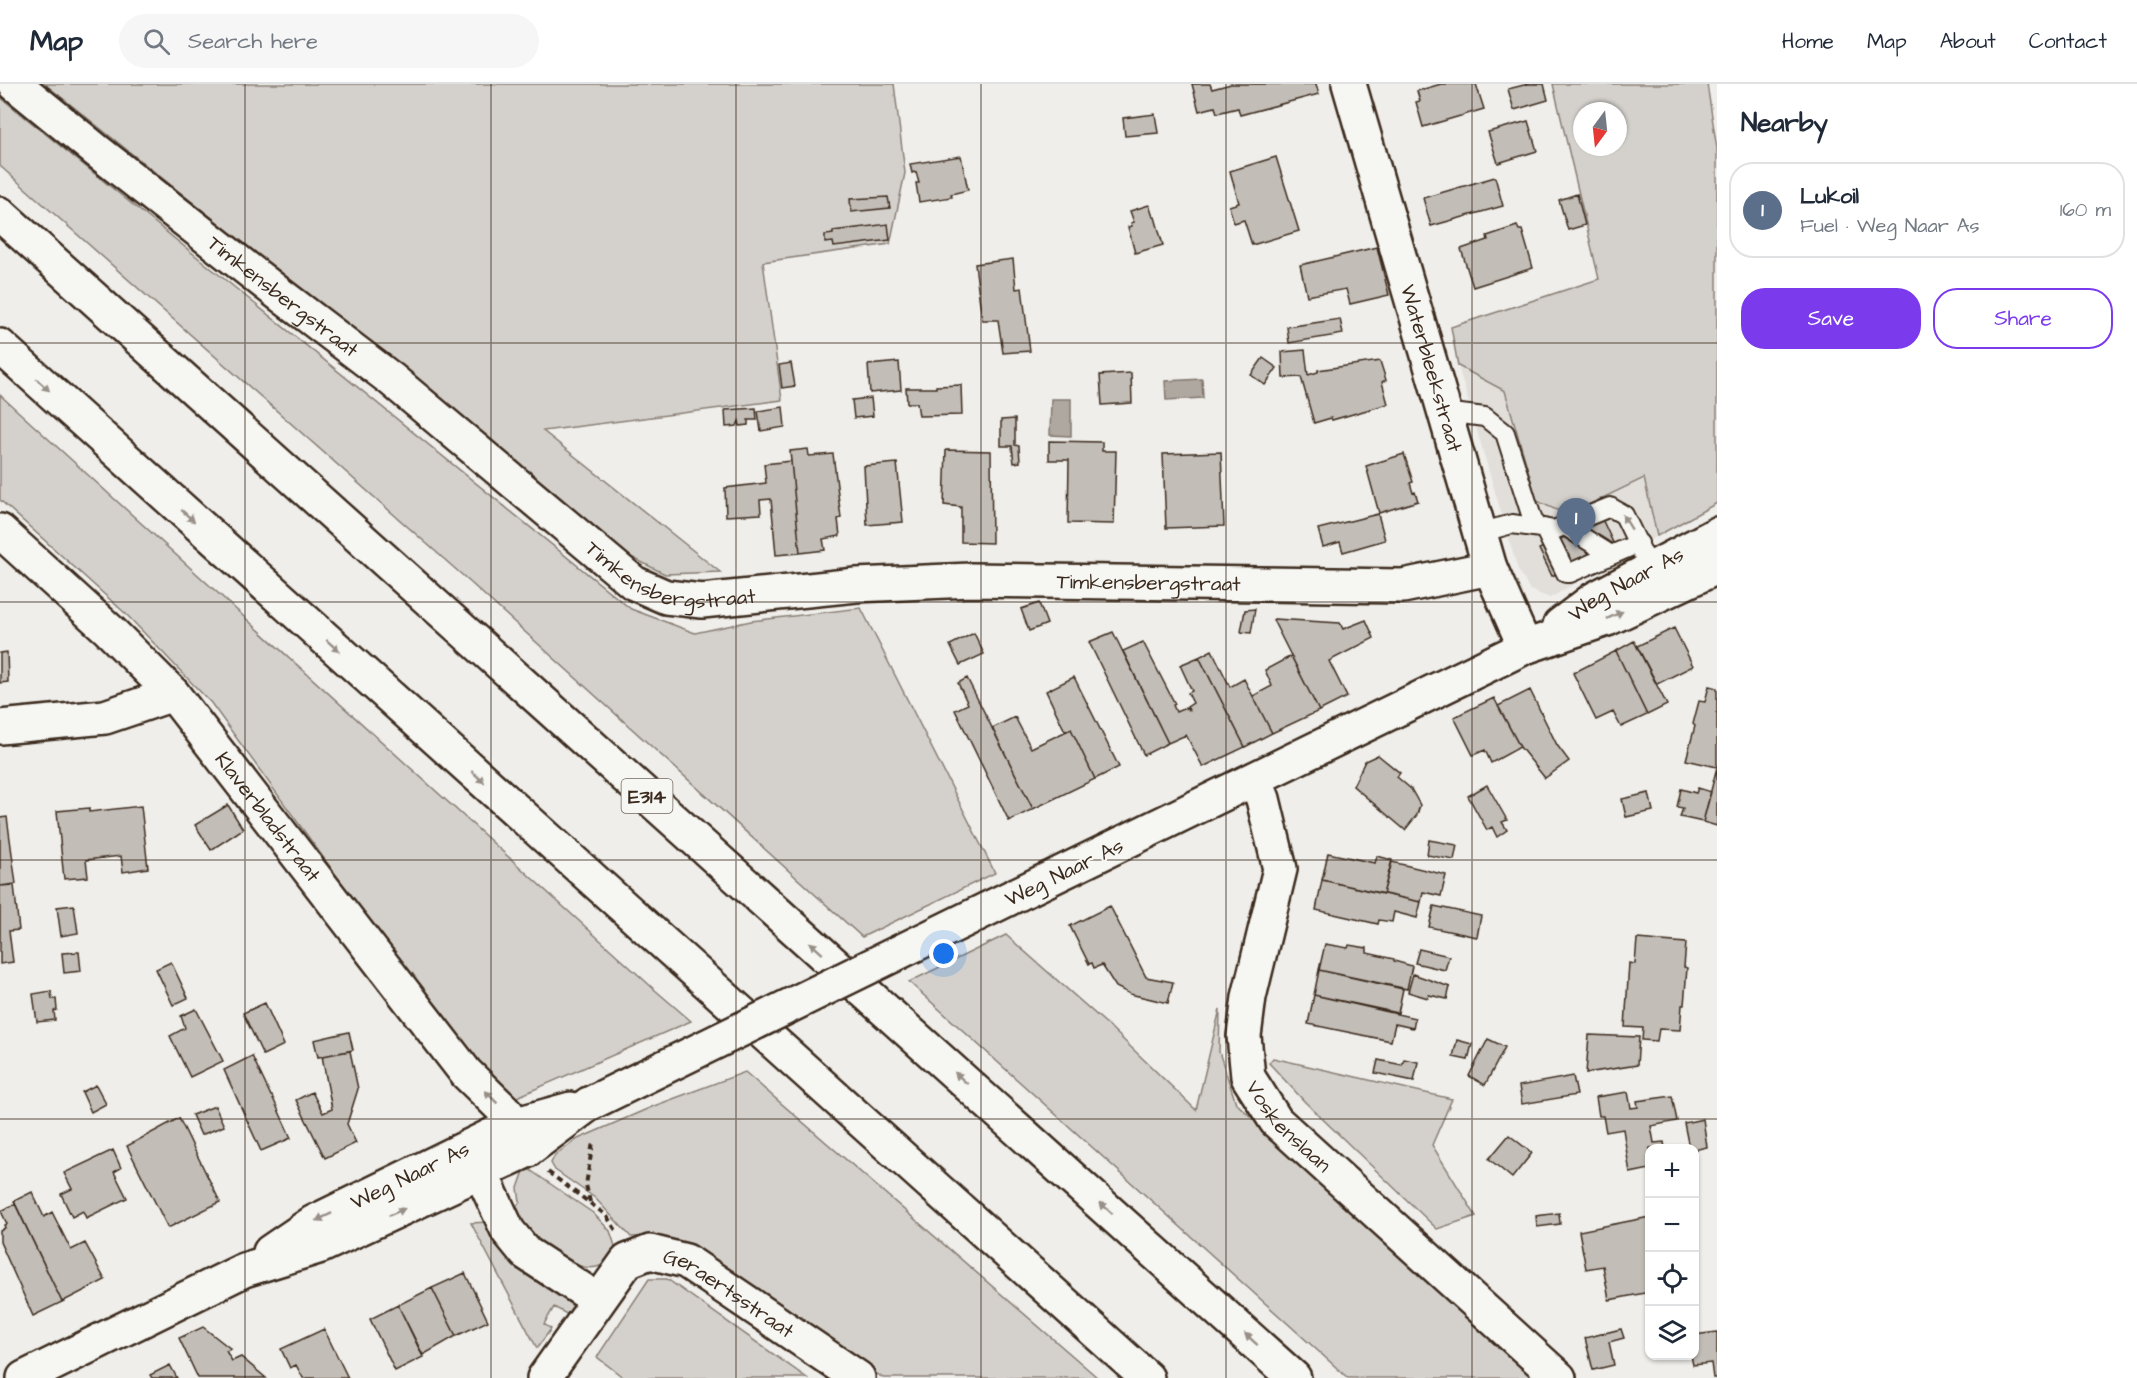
<!DOCTYPE html>
<meta charset="utf-8">
<style>
body{margin:0;font-family:"Architects Daughter",sans-serif;background:#f6f6f7;color:#1f2937}
.controls{position:absolute;right:18px;bottom:18px;display:grid;overflow:hidden;border-radius:12px;box-shadow:0 2px 4px #0004}
.controls button{width:54px;height:54px;display:grid;place-items:center;padding:0;border:0;border-bottom:2px solid #e0e1e3;background:#fff;color:#1f2937;font:30px sans-serif}
.compass{position:absolute;left:1573px;top:18px;width:54px;height:54px;border-radius:50%;background:#fff;box-shadow:0 2px 4px #0004;rotate:195deg}
.you{position:absolute;left:944px;top:870px;width:21px;height:21px;margin:-15px;border:4px solid #fff;border-radius:50%;background:#1a73e8;box-shadow:0 0 0 9px #1a73e833}
.badge{display:grid;place-items:center;width:39px;height:39px;border-radius:50%;background:#7c3aed;color:#fff;font-size:20px;font-weight:700}
.pin{position:absolute;translate:-50% -50px;filter:drop-shadow(0 2px 3px #0008)}
.pin::after{content:'';position:absolute;top:32px;width:21px;height:18px;background:inherit;clip-path:polygon(0 0,100% 0,50% 100%)}
.list{margin:0;padding:0;list-style:none}
h2{display:flex;justify-content:space-between;align-items:center;height:78px;margin:0;padding:0 24px;font-size:26px}
h2 small{font-size:20px;font-weight:400;color:#747a83}
.list li{display:grid;grid-template-columns:39px 1fr auto;gap:18px;align-items:center;box-sizing:border-box;height:96px;margin:0 12px 12px;padding:0 12px;border:2px solid #e0e1e3;border-radius:24px}
.list b{display:block;font-size:22px;white-space:nowrap}
.list p{margin:0;font-size:20px;white-space:nowrap;color:#747a83}
.list em{font-size:20px;font-style:normal;color:#747a83}
.actions{display:flex;gap:12px;padding:18px 24px}
.actions a{flex:1;padding:14px 0;border:2px solid #7c3aed;border-radius:24px;text-align:center;font-size:21px;color:#7c3aed}
.actions .main{background:#7c3aed;color:#fff}
.icon{flex:none;width:33px;height:33px;fill:none;stroke:currentColor;stroke-width:2;stroke-linecap:round;stroke-linejoin:round}
.map{position:relative;flex:none;width:1717px;height:1294px;overflow:hidden}
header{display:flex;align-items:center;gap:36px;box-sizing:border-box;height:84px;padding:0 30px;background:#fff;border-bottom:2px solid #e0e1e3}
header strong{font-size:28px}
nav{display:flex;gap:33px;margin-inline-start:auto;font-size:21px}
.search{width:420px;height:54px;background:#f6f6f7;display:flex;align-items:center;gap:15px;box-sizing:border-box;padding:0 21px;border-radius:33px;color:#747a83;font-size:22px}
main{display:flex}
aside{flex:1;background:#fff}
.map>svg:first-child{display:block}
</style>
<header>
<strong>Map</strong>
<div class="search"><svg class="icon" aria-label="search" viewBox="0 0 24 24"><circle cx="10" cy="10" r="6"/><path d="M15 15l6 6"/></svg>Search here</div>
<nav><a>Home</a><a>Map</a><a>About</a><a>Contact</a></nav>
</header>
<main>
<div class="map">
<svg width="1717" height="1294" viewBox="0 0 1717 1294">
<rect width="100%" height="100%" fill="#efeeea"/>
<filter id="ink" filterUnits="userSpaceOnUse"><feTurbulence type="fractalNoise" baseFrequency=".0167" numOctaves="2"/><feDisplacementMap in="SourceGraphic" scale="12" xChannelSelector="R" yChannelSelector="G"/><feConvolveMatrix kernelMatrix="1 2 1 2 8 2 1 2 1" color-interpolation-filters="sRGB"/></filter>
<g filter="url(#ink)">
<path fill="#e2dfdb" d="M1458 282 1505 307 1537 417 1568 431 1644 394 1657 452 1550 514 1530 506 1518 486Z"/>
<path fill="#d4d1cc" stroke="#887e75" stroke-width="1.5" fill-rule="evenodd" d="M45 0H894L905 89 890 160 763 178 782 316 543 347 720 488 665 490 623 469 431 310Z
M1553 0H1707L1717 65V419L1657 452 1644 394 1567 431 1537 417 1505 307 1458 282 1451 243 1599 195ZM1582 27H1618V63H1582Z
M0 13 631 525 695 549 751 537 861 524 995 789 862 853 461 490 0 82Z
M0 311 655 906 691 937 515 1014 480 989 211 619 126 530 0 416Z
M1006 851 1109 942 1196 1026 1220 925 1219 968 1236 1019 1533 1294H1348L909 898Z
M1273 974 1452 1015 1432 1061 1476 1132 1437 1145 1305 1018 1269 979Z
M745 988 1098 1294H883L696 1165 654 1152 631 1153 595 1114 555 1086 551 1079 555 1071 578 1055 654 1022Z
M530 1086 593 1129 610 1147 616 1165C612 1170 606 1180 600 1182 579 1191 544 1163 529 1149 522 1142 518 1133 514 1125L520 1118 518 1104 524 1087Z
M489 1138 570 1211 573 1222 570 1232 554 1223 544 1240 551 1245 537 1264 471 1139Z
M649 1195H667L807 1294H624L597 1273Z"/>
<path fill="#afa8a1" stroke="#81766d" stroke-width="1.5" d="M1202 295 1203 314 1166 316 1165 297Z
M1051 315H1071V352L1050 351Z"/>
<path fill="#c2bdb7" stroke="#3b2a1e" stroke-width="1.5" d="M1192 0H1210L1212 5 1231 0H1316L1319 10 1240 31 1238 24 1217 29 1215 23 1199 27Z
M1441 0H1476L1484 25 1423 43 1416 18 1420 17 1417 7Z
M1528 0H1544L1548 16 1514 26 1508 5Z
M1155 30 1158 49 1125 52 1123 34Z
M1528 37 1537 67 1498 79 1488 48Z
M961 72 968 106 951 110 952 113 919 118 916 99H919L916 88 912 89 910 80Z
M1276 73 1299 147 1252 161 1244 136 1234 139 1229 122 1239 119 1230 87Z
M1495 93 1503 122 1431 142 1423 114Z
M1577 110 1585 141 1568 146 1559 116Z
M888 113 890 124 851 128 850 115Z
M1149 121 1153 133H1155L1163 161 1135 169 1128 143 1132 142 1131 139 1134 138 1130 127Z
M888 140 890 156 834 163 833 158 825 159V151L833 150V147Z
M1517 142 1519 146H1522L1533 184 1473 203 1461 165 1488 156 1487 152Z
M1377 163 1389 211 1350 220 1346 205 1307 212 1300 181Z
M1013 175 1016 205 1022 204 1030 267 1003 269 998 236H982L975 180Z
M1340 235 1343 250 1289 259 1287 243Z
M1305 266 1308 291 1318 288V286L1380 277 1386 296 1382 298 1388 320 1332 336 1331 334 1314 339 1301 293 1283 294 1282 268Z
M1263 274 1277 284 1265 301 1251 291Z
M899 278 901 306 870 309 868 281Z
M791 279 795 302 782 304 779 281Z
M1131 289 1132 319 1102 321 1100 291Z
M961 301 962 331 919 332 917 319H907L906 304H936V302Z
M871 314 873 332 854 334 852 316Z
M783 323 785 343 761 347 758 327Z
M756 324 757 336H748V341L740 342 739 337 737 342 726 343 725 326Z
M1015 335V361L1019 362 1020 378 1014 379 1012 362H1001V336Z
M1049 357 1102 358V367H1116L1114 440 1068 439 1069 376H1049Z
M808 365 809 372 833 370 841 434 838 435 840 452 823 455 825 466 800 469 790 367Z
M946 366 991 367 992 459 961 458V423L944 421Z
M1221 368 1224 442 1166 444 1163 370Z
M1404 370 1413 398 1410 399 1413 409 1415 408 1418 417 1379 429 1366 382Z
M791 377 800 469 776 471 771 415 760 416 761 430 726 432 725 404 766 399 764 380Z
M897 379 903 438 867 441 864 382Z
M1378 430 1385 456 1343 468 1340 458 1323 463 1318 445Z
M1602 435 1615 463 1552 492 1539 465Z
M1039 519 1047 540 1029 547 1021 525Z
M1255 525 1251 549 1241 548 1245 526Z
M1274 535 1340 539 1343 545 1366 536 1374 554 1329 577 1347 613 1319 627 1273 536Z
M1674 544 1693 582 1657 600 1637 562Z
M1113 548 1168 659 1144 671 1089 558Z
M974 549 984 570 960 581 950 561Z
M1634 557 1667 621 1647 631 1616 567Z
M1143 558 1175 620 1173 621 1176 628 1185 624 1189 626 1187 623 1193 619 1188 609 1192 607 1180 581 1199 573 1245 663 1203 683 1186 651 1168 659 1123 567Z
M1212 566 1230 603 1244 595 1272 649 1245 663 1199 573Z
M1616 567 1647 631 1621 643 1613 628 1596 636 1573 589Z
M7 568 8 598 0 599V569Z
M1291 572 1319 627 1272 649 1253 612 1272 602 1265 586Z
M1074 593 1119 683 1095 695 1071 645 1065 647 1046 607Z
M967 594 1033 725 1009 737 955 626 968 620 958 599Z
M1709 602 1717 604V683L1686 676 1695 642 1693 640 1699 617 1705 618Z
M1530 606 1557 661 1569 677 1545 694 1520 663 1498 622Z
M1494 614 1520 663 1491 679 1485 666 1473 671 1454 633Z
M1015 633 1031 664 1071 645 1095 695 1033 725 992 644Z
M1378 671 1400 689 1397 693 1411 705 1420 721 1417 731 1405 746 1353 702 1365 677Z
M1717 683V742L1703 738Z
M1487 701 1507 736 1502 738 1507 746 1497 753 1492 743 1487 746 1468 712Z
M1698 704 1711 708 1703 738 1680 733 1683 724 1677 723 1681 705 1696 709Z
M1649 709 1653 727 1626 733 1622 715Z
M228 721 243 745 211 766 195 741Z
M141 722 148 784 123 788 121 772 86 776 88 793 64 795 57 727 89 724V728Z
M7 733 16 800 0 802V734Z
M1429 756 1457 761 1454 776 1427 771Z
M1328 769 1375 779 1377 772 1392 776 1383 810 1322 796Z
M1392 778 1446 791 1441 812 1423 808 1421 818 1383 810Z
M1322 796 1421 818 1417 834 1394 828 1392 838 1379 836 1378 840 1316 826Z
M14 801 19 846 9 847 13 878 0 880V802Z
M74 821 78 849 61 852 57 823Z
M1110 822 1146 893 1173 898 1168 919 1130 910 1116 903 1102 881 1094 884 1092 879 1089 880 1070 842Z
M1434 822 1481 832 1477 853 1429 843Z
M1637 855 1686 859 1684 883 1687 884 1684 921H1682L1680 946 1659 945 1657 957 1642 956 1643 944 1625 943 1629 879 1635 880Z
M1325 860 1348 864 1349 861 1367 864V869L1394 875V877L1412 882 1407 905 1319 886Z
M1419 865 1449 872 1445 886 1415 879Z
M79 868 81 887 64 889 62 869Z
M171 878 188 914 173 921 156 885Z
M1319 886 1403 905 1398 929 1314 911Z
M1413 890 1450 903 1447 915 1429 911 1428 914 1408 908Z
M51 907 52 915H56L57 926 54 927 55 936 37 938 33 910Z
M1314 911 1415 934 1413 944 1395 940 1391 957 1308 940Z
M265 919 284 961 263 971 243 929Z
M196 925 223 977 190 993 170 952 185 944 181 932Z
M349 948 353 966 318 973 314 956Z
M1589 951 1639 953 1637 981 1586 989Z
M1488 955 1505 963 1485 1001 1469 992Z
M1457 956 1472 960 1468 976 1453 973Z
M350 967 358 1005 347 1040 356 1059 325 1074 296 1016 312 1008 323 1029 332 1025 322 972Z
M252 972 271 1012H272L291 1054 261 1067 224 986Z
M1404 975 1418 978 1414 997 1375 989 1378 976 1402 981Z
M1573 992 1577 1011 1522 1020 1519 1002Z
M96 1001 106 1020 91 1028 82 1008Z
M1628 1008 1631 1024 1638 1023 1637 1017 1672 1012 1677 1037 1651 1042 1654 1059 1664 1058 1665 1064H1650V1085L1630 1089 1623 1045 1606 1048 1603 1032H1599L1596 1013Z
M215 1022 224 1042 201 1051 192 1031Z
M179 1034 220 1118 168 1144 127 1062Z
M1703 1035 1707 1063 1694 1066 1689 1064 1684 1039Z
M1509 1051 1532 1069 1512 1094 1489 1075Z
M113 1066 121 1084 114 1088 127 1114 86 1134 83 1127 72 1133 61 1110 72 1105 64 1089Z
M32 1108 44 1133 52 1128 71 1166 85 1159 105 1196 62 1218 14 1117Z
M15 1120 62 1218 33 1232 0 1158V1147L5 1144 4 1141 7 1140 1 1127Z
M1559 1129 1560 1140 1537 1143 1536 1132Z
M1650 1133V1208L1609 1216 1603 1182 1586 1185 1579 1147Z
M465 1189 488 1237 456 1252 432 1204Z
M432 1204 456 1252 423 1271 398 1221Z
M398 1221 423 1273 395 1287 370 1235Z
M203 1243 231 1265 226 1267 232 1277 241 1273 266 1294H198L179 1254Z
M324 1245 348 1294H303L296 1281 290 1284 281 1265Z
M1621 1245 1624 1254 1609 1258 1614 1281 1593 1286 1585 1254Z
M1717 1248V1294H1713L1711 1279 1693 1281 1691 1272H1694V1251Z
M170 1281 177 1294H152L150 1291Z"/>
<g fill="none" stroke-linecap="round" stroke-linejoin="round">
<g stroke="#3b2a1e" stroke-width="22">
<path id="service" d="M1444 328 1485 333 1505 349 1535 443
M1565 442 1611 471
M1544 444 1566 489H1570L1639 459
M1479 449 1512 440 1554 446 1610 423 1624 431 1653 491"/>
</g>
<g stroke="#3b2a1e" stroke-width="38">
<g id="minor">
<path id="s1" d="M15 0 97 67 278 209 391 295 634 499 666 513 702 517 856 501 971 496 1403 502 1490 484"/>
<path id="s2" d="M1349 0 1490 484 1525 563"/>
<path id="s3" d="M0 447 109 546 173 610 466 989 507 1029 513 1041"/>
<path d="M0 643 105 633 173 610"/>
<path id="s4" d="M1255 695 1263 715 1280 785 1249 913 1244 952 1248 993 1276 1037 1559 1294"/>
<path d="M469 1063 508 1147 526 1169 598 1216"/>
<path id="s5" d="M544 1294 627 1177 650 1168 686 1177 858 1294"/>
</g>
</g>
<g stroke="#3b2a1e" stroke-width="38">
<g id="secondary">
<path id="s6" d="M1560 541 1594 515 1717 450"/>
<path d="M1018 810 1525 563 1607 535 1717 483"/>
<path id="s7" d="M270 1168 314 1138 513 1041 571 1025"/>
<path d="M24 1294 244 1186 321 1162 526 1067 589 1020"/>
</g>
</g>
<g stroke="#3b2a1e" stroke-width="38">
<path id="motorway" d="M0 130 1294 1294
M0 262 1147 1294"/>
</g>
<path stroke="#3b2a1e" stroke-width="4" stroke-dasharray="6 4.5" stroke-linecap="butt" d="M548 1088 606 1131 617 1148
M590 1118 586 1101 593 1058"/>
<use href="#service" stroke="#f6f6f2" stroke-width="18"/>
<use href="#minor" stroke="#f6f6f2" stroke-width="33"/>
<use href="#secondary" stroke="#f6f6f2" stroke-width="33"/>
<use href="#motorway" stroke="#f6f6f2" stroke-width="33"/>
<g stroke="#3b2a1e" stroke-width="38" stroke-linecap="butt">
<path id="secondary-bridge" d="M589 1020 1018 810"/>
</g>
<use href="#secondary-bridge" stroke="#f6f6f2" stroke-width="33"/>
</g>
<defs><path id="oneway-solid" d="M-6-.8H1V-3.2L6.5 0L1 3.2V.8H-6Z" transform="scale(1.5)"/></defs>
<g fill="#989088">
<use href="#oneway-solid" transform="translate(43 301) rotate(42)"/>
<use href="#oneway-solid" transform="translate(188 432) rotate(42)"/>
<use href="#oneway-solid" transform="translate(1627 438) rotate(-122)"/>
<use href="#oneway-solid" transform="translate(1615 531) rotate(-25)"/>
<use href="#oneway-solid" transform="translate(333 562) rotate(42)"/>
<use href="#oneway-solid" transform="translate(478 693) rotate(42)"/>
<use href="#oneway-solid" transform="translate(816 864) rotate(-138)"/>
<use href="#oneway-solid" transform="translate(961 994) rotate(-138)"/>
<use href="#oneway-solid" transform="translate(491 1013) rotate(-135)"/>
<use href="#oneway-solid" transform="translate(1106 1124) rotate(-138)"/>
<use href="#oneway-solid" transform="translate(397 1128) rotate(-24)"/>
<use href="#oneway-solid" transform="translate(324 1133) rotate(154)"/>
<use href="#oneway-solid" transform="translate(1251 1255) rotate(-138)"/>
</g>
</g>
<path fill="none" stroke="#3b2a1e" stroke-width="1.5" stroke-opacity="0.55" d="M245 0V1294M491 0V1294M736 0V1294M981 0V1294M1226 0V1294M1472 0V1294M0 259H1717M0 518H1717M0 776H1717M0 1035H1717"/>
<g text-anchor="middle" stroke-width="4.5" stroke-linejoin="round" paint-order="stroke">
<rect fill="#f6f6f2" stroke="#73675e" stroke-width="1.5" x="621.5" y="695" width="51" height="34" rx="4.5"/>
<g font-size="20" font-weight="bold" fill="#3b2a1e">
<text x="647" y="719">E314</text>
</g>
<g font-size="21" fill="#3b2a1e" stroke="#f6f6f2">
<text dy="7" stroke="none"><textPath href="#s1" startOffset="342">Timkensbergstraat</textPath></text>
<text dy="7" stroke="none"><textPath href="#s2" startOffset="296">Waterbleekstraat</textPath></text>
<text dy="7" stroke="none"><textPath href="#s1" startOffset="828">Timkensbergstraat</textPath></text>
<text dy="7" stroke="none"><textPath href="#s1" startOffset="1314">Timkensbergstraat</textPath></text>
<text dy="7" stroke="none"><textPath href="#s6" startOffset="78">Weg Naar As</textPath></text>
<text dy="7" stroke="none"><textPath href="#s3" startOffset="393">Klaverbladstraat</textPath></text>
<text transform="translate(1064 788) rotate(-26)" y="7">Weg Naar As</text>
<text dy="7" stroke="none"><textPath href="#s4" startOffset="370">Voskenslaan</textPath></text>
<text dy="7" stroke="none"><textPath href="#s7" startOffset="160">Weg Naar As</textPath></text>
<text dy="7" stroke="none"><textPath href="#s5" startOffset="258">Geraertsstraat</textPath></text>
</g>
</g>
</svg>
<div class="controls">
<button>+</button>
<button>−</button>
<button><svg class="icon" aria-label="locate" viewBox="0 0 24 24"><circle cx="12" cy="12" r="6"/><path d="M12 2v4M12 18v4M2 12h4M18 12h4"/></svg></button>
<button><svg class="icon" aria-label="layers" viewBox="0 0 24 24"><path d="M12 4l9 5-9 5-9-5zM3 14l9 5 9-5"/></svg></button>
</div>
<svg class="compass" viewBox="-18 -18 36 36"><path d="M0-13l5 13h-10z" fill="#e53935"/><path d="M0 13l5-13h-10z" fill="#747a83"/></svg>
<div class="you"></div>
<div class="pin badge" style="left:1576px;top:464px;background:#5c6f8a">1</div>
</div>
<aside>
<h2>Nearby<small></small></h2>
<ul class="list">
<li><span class="badge" style="background:#5c6f8a">1</span><div><b>Lukoil</b><p>Fuel · Weg Naar As</p></div><em>160 m</em></li>
</ul>
<div class="actions"><a class="main">Save</a><a>Share</a></div>
</aside>
</main>
